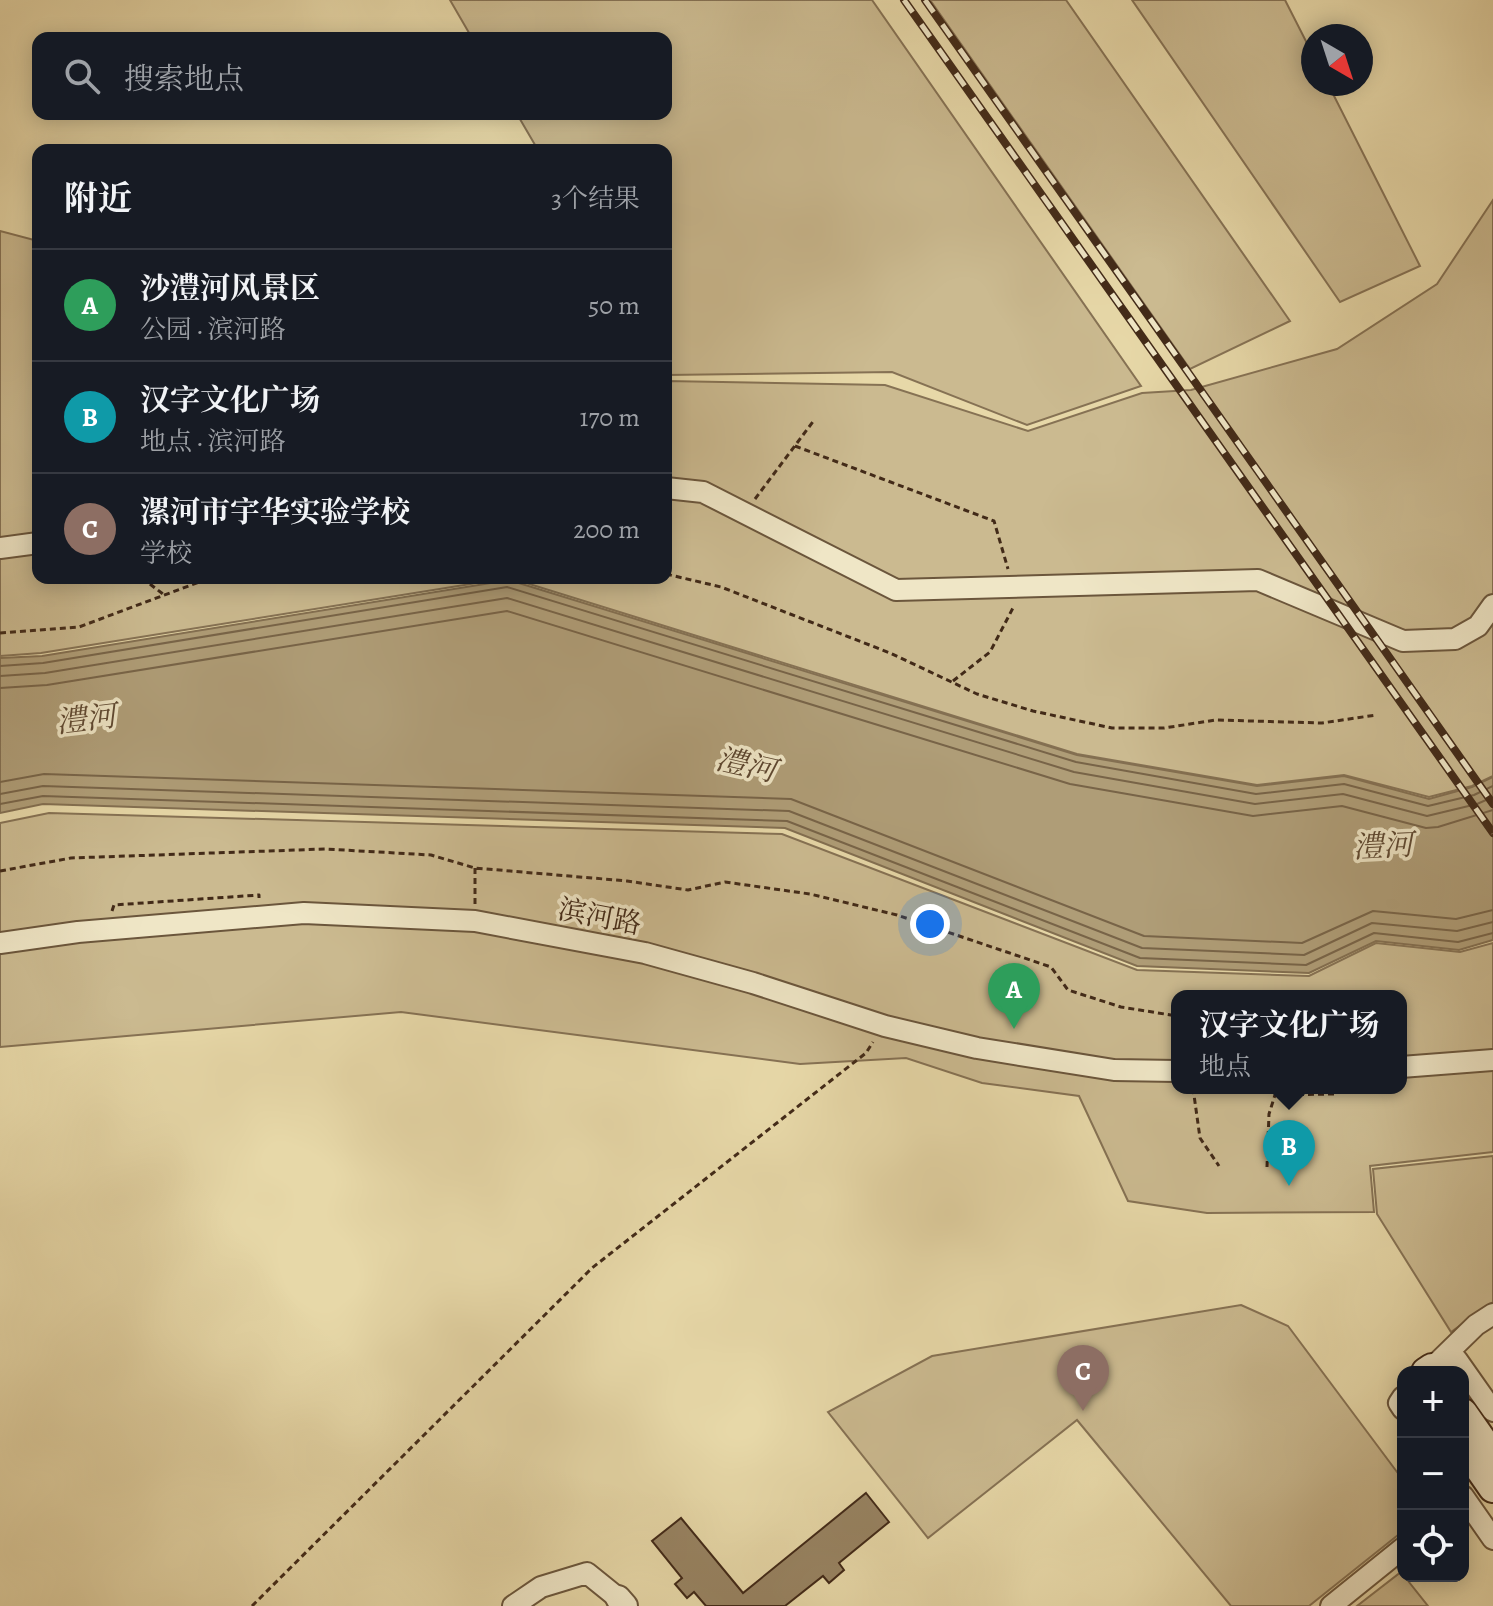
<!DOCTYPE html>
<html lang="zh">
<meta charset="utf-8">
<style>
body{margin:0;font-family:Alegreya,"Noto Serif SC",serif;background:#242831;color:#f1f3f6}
.controls{position:absolute;right:24px;bottom:24px;display:grid;overflow:hidden;border-radius:16px;box-shadow:0 4px 20px #0003}
.controls button{width:72px;height:72px;display:grid;place-items:center;padding:0;border:0;border-bottom:2px solid #363941;background:#171b24;color:#f1f3f6;font:40px sans-serif}
.compass{position:absolute;left:1301px;top:24px;width:72px;height:72px;border-radius:50%;background:#171b24;box-shadow:0 4px 20px #0003;rotate:141deg}
.you{position:absolute;left:930px;top:924px;width:28px;height:28px;margin:-20px;border:6px solid #fff;border-radius:50%;background:#1a73e8;box-shadow:0 0 0 12px #1a73e833}
.badge{display:grid;place-items:center;width:52px;height:52px;border-radius:50%;background:#ea580c;color:#fff;font-size:26px;font-weight:700}
.pin{position:absolute;translate:-50% -66px;filter:drop-shadow(0 2px 4px #0008)}
.pin::after{content:'';position:absolute;top:42px;width:28px;height:24px;background:inherit;clip-path:polygon(0 0,100% 0,50% 100%)}
.popup{position:absolute;left:1171px;top:990px;width:236px;height:104px;box-sizing:border-box;display:grid;place-content:center;border-radius:16px;background:#171b24;filter:drop-shadow(0 2px 6px #0005);font-size:26px;white-space:nowrap;color:#9ea1a6}
.popup b{font-size:30px;color:#f1f3f6}
.popup::after{content:'';position:absolute;left:50%;top:100%;margin-left:-16px;border:16px solid transparent;border-top-color:#171b24}
.list{margin:0;padding:0;list-style:none}
h2{display:flex;justify-content:space-between;align-items:center;height:104px;margin:0;padding:0 32px;font-size:34px}
h2 small{font-size:26px;font-weight:400;color:#9ea1a6}
.list li{display:grid;grid-template-columns:52px 1fr auto;gap:24px;align-items:center;box-sizing:border-box;height:112px;padding:0 32px;border-top:2px solid #363941}
.list b{display:block;font-size:30px;white-space:nowrap}
.list p{margin:0;font-size:26px;white-space:nowrap;color:#9ea1a6}
.list em{font-size:26px;font-style:normal;color:#9ea1a6}
.icon{flex:none;width:44px;height:44px;fill:none;stroke:currentColor;stroke-width:2;stroke-linecap:round;stroke-linejoin:round}
.map{position:relative;flex:none;width:1493px;height:1606px;overflow:hidden}
.search{position:absolute;background:#171b24;box-shadow:0 4px 20px #0003;left:32px;top:32px;width:640px;height:88px;display:flex;align-items:center;gap:20px;box-sizing:border-box;padding:0 28px;border-radius:16px;color:#9ea1a6;font-size:30px}
.panel{position:absolute;background:#171b24;box-shadow:0 4px 20px #0003;left:32px;top:144px;width:640px;height:440px;border-radius:16px}
.map>svg:first-child{display:block}
</style>
<div class="map">
<svg width="1493" height="1606" viewBox="0 0 1493 1606">
<rect width="100%" height="100%" fill="#e7d8a8"/>
<filter id="stains"><feTurbulence type="fractalNoise" baseFrequency=".0025" numOctaves="4"/><feColorMatrix values="0 0 0 0 .2 0 0 0 0 .09 0 0 0 0 .02 0 0 0 .5 -.17"/></filter>
<radialGradient id="worn" r=".72"><stop offset=".6" stop-color="#630" stop-opacity="0"/><stop offset="1" stop-color="#630" stop-opacity=".3"/></radialGradient>
<path fill="#cbba90" stroke="#867254" stroke-width="2" fill-rule="evenodd" d="M450 0H872L1141 386 1027 425 892 372 666 375V150H538L517 114H666V38H472Z
M930 0H1066L1290 321 1190 369Z
M1132 0H1285L1313 55V84H1328L1420 266 1340 302Z
M1493 200V776L1472 786 1429 797 1344 775 1257 785 1077 754 510 578H666V381L885 385 1028 431 1142 393 1191 390 1337 349 1437 284Z
M0 231 38 241V578H508L41 653 0 656Z
M49 813 782 834 1137 970 1309 976 1376 943 1460 952 1493 943V1152L1370 1166 1374 1212 1207 1213 1128 1201 1079 1096 982 1083 906 1058 800 1064 401 1012 0 1047V823ZM1177 996H1401V1088H1177Z
M1493 1156V1302L1451 1332 1377 1214 1373 1169Z
M1241 1305 1288 1326 1403 1480V1531L1309 1606H1231L1077 1420 928 1538 828 1412 932 1356Z
M1401 1572 1428 1606H1357Z"/>
<path fill="#af9d77" stroke="#836f51" stroke-width="2" d="M509 580 1077 755 1257 786 1344 776 1429 799 1472 787 1493 777V940L1459 950 1376 941 1309 973 1137 966 785 828 43 804 0 813V658L42 656Z"/>
<g fill="none" stroke-linecap="round" stroke-linejoin="round">
<path stroke="#786448" stroke-width="2" d="M0 666 43 663 507 587 1076 762 1256 794 1344 784 1428 806 1474 795 1493 786
M0 676 45 673 507 598 1074 772 1255 804 1343 794 1427 816 1477 804 1493 797
M0 688 47 685 507 611 1070 784 1253 816 1342 806 1426 828 1438 827 1493 810
M0 782 44 774 791 799 1144 936 1302 943 1373 911 1456 919 1493 910
M0 794 43 786 789 811 1142 948 1304 955 1372 923 1457 931 1493 922
M0 804 43 796 787 821 1140 958 1306 965 1374 933 1458 942 1493 933"/>
</g>
<path fill="#988463" stroke="#422a18" stroke-width="2" d="M866 1493 889 1522 839 1563 844 1570 829 1583 823 1576 785 1606H706L694 1592 687 1598 675 1584 682 1578 652 1541 681 1518 743 1593Z"/>
<g fill="none" stroke-linecap="round" stroke-linejoin="round">
<g stroke="#6b563c" stroke-width="24">
<path id="minor" d="M666 488 703 492 896 590 1258 580 1403 641 1455 639 1478 626 1493 605
M0 548 38 543
M0 943 78 932 304 913 475 921 645 953 753 983 885 1026 977 1048 1114 1070 1177 1071
M1401 1067 1493 1060
M1435 1365 1476 1325 1493 1314
M1432 1368 1457 1360 1493 1411
M1403 1397 1399 1403 1403 1409
M1463 1496 1493 1539
M513 1606 541 1587 587 1573 618 1598
M1331 1606 1403 1548"/>
</g>
<g stroke="#6b563c" stroke-width="28">
<path id="tertiary" d="M618 1598 625 1606"/>
</g>
<g stroke="#422a18" stroke-width="32">
<path id="secondary" d="M1426 1372 1432 1368 1435 1372
M1463 1413 1493 1456
M1463 1445 1493 1488"/>
</g>
<path stroke="#422a18" stroke-width="3" stroke-dasharray="6 4" stroke-linecap="butt" d="M795 446 994 521 1008 569
M755 499 815 419
M666 574 721 587 890 653 977 694 1033 711 1112 728H1164L1216 720 1322 723 1376 715
M142 578 163 594
M0 633 79 627 210 578
M953 681 990 652 1014 606
M475 868V904
M0 871 71 858 325 849 431 855 475 868 627 881 688 890 725 882 810 894 897 915 1051 967 1068 990 1121 1007 1177 1016
M112 911 114 905 259 895V898
M1193 1088 1200 1138 1219 1166
M1275 1088V1095L1334 1094V1088
M1267 1167 1269 1114 1275 1095
M252 1606 592 1268 866 1053 873 1042"/>
<use href="#minor" stroke="#efe6c6" stroke-width="20"/>
<use href="#tertiary" stroke="#efe6c6" stroke-width="24"/>
<use href="#secondary" stroke="#efe6c6" stroke-width="28"/>
<g stroke="#422a18" stroke-width="8">
<path id="rail" d="M904 0 1493 833
M925 0 1493 804"/>
</g>
<use href="#rail" stroke="#efe6c6" stroke-width="5" stroke-dasharray="15" stroke-linecap="butt"/>
</g>
<g text-anchor="middle" stroke-width="7" stroke-linejoin="round" paint-order="stroke">
<g font-size="28" fill="#422a18" stroke="#efe6c6">
<text transform="translate(600 916) rotate(11)" y="10">滨河路</text>
</g>
<g font-size="30" font-style="italic" fill="#5d4730" stroke="#efe6c6">
<text transform="translate(86 719) rotate(-7)" y="10">澧河</text>
<text transform="translate(746 765) rotate(13)" y="10">澧河</text>
<text transform="translate(1383 846) rotate(-3)" y="10">澧河</text>
</g>
</g>
<rect width="100%" height="100%" filter="url(#stains)"/>
<rect width="100%" height="100%" fill="url(#worn)"/>
</svg>
<div class="controls">
<button>+</button>
<button>−</button>
<button><svg class="icon" aria-label="locate" viewBox="0 0 24 24"><circle cx="12" cy="12" r="6"/><path d="M12 2v4M12 18v4M2 12h4M18 12h4"/></svg></button>
</div>
<svg class="compass" viewBox="-18 -18 36 36"><path d="M0-13l5 13h-10z" fill="#e53935"/><path d="M0 13l5-13h-10z" fill="#9ea1a6"/></svg>
<div class="you"></div>
<div class="pin badge" style="left:1014px;top:1029px;background:#2e9e5b">A</div>
<div class="pin badge" style="left:1289px;top:1186px;background:#0f9aa8">B</div>
<div class="popup"><b>汉字文化广场</b>地点</div>
<div class="pin badge" style="left:1083px;top:1411px;background:#8d6e63">C</div>
<div class="search"><svg class="icon" aria-label="search" viewBox="0 0 24 24"><circle cx="10" cy="10" r="6"/><path d="M15 15l6 6"/></svg>搜索地点</div>
<section class="panel">
<h2>附近<small>3个结果</small></h2>
<ul class="list">
<li><span class="badge" style="background:#2e9e5b">A</span><div><b>沙澧河风景区</b><p>公园 · 滨河路</p></div><em>50 m</em></li>
<li><span class="badge" style="background:#0f9aa8">B</span><div><b>汉字文化广场</b><p>地点 · 滨河路</p></div><em>170 m</em></li>
<li><span class="badge" style="background:#8d6e63">C</span><div><b>漯河市宇华实验学校</b><p>学校</p></div><em>200 m</em></li>
</ul>
</section>
</div>
